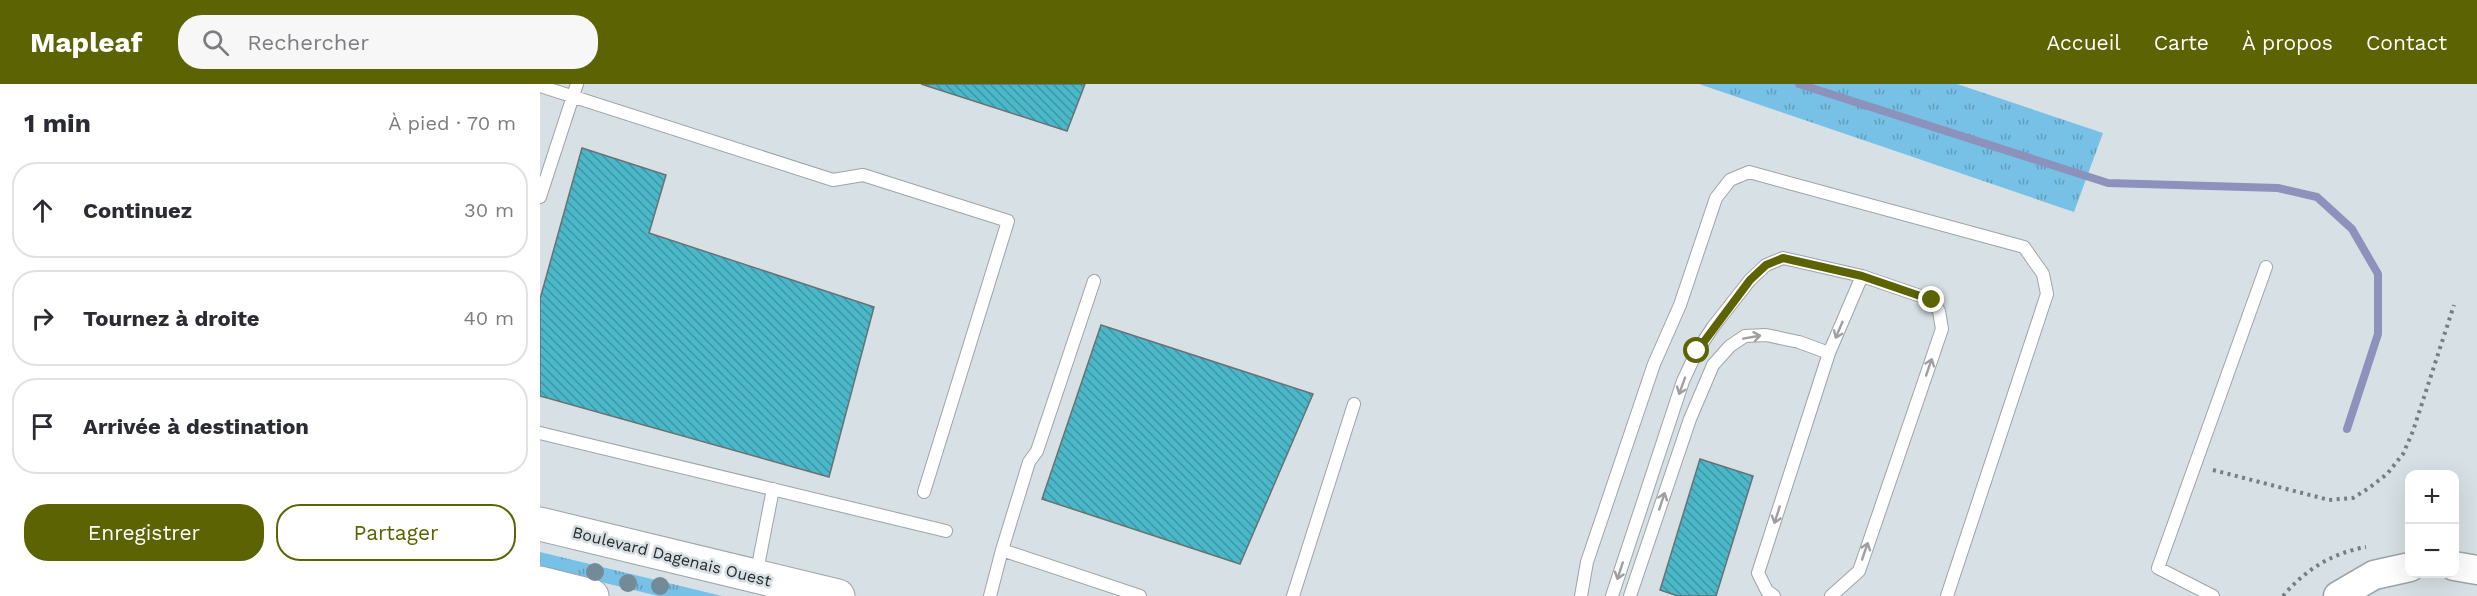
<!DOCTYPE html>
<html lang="fr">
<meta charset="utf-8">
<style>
body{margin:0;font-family:"Work Sans",sans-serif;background:#f7f7f7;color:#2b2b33}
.controls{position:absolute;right:18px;bottom:18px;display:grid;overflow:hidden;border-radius:12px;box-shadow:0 6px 24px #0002}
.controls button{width:54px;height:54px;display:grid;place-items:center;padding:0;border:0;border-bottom:2px solid #e1e1e2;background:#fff;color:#2b2b33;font:30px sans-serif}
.stop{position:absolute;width:18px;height:18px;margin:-14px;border:4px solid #5b6302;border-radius:50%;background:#fff}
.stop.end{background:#5b6302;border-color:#fff;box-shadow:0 2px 6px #0008}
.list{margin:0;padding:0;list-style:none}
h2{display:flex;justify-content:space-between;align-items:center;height:78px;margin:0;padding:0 24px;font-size:26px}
h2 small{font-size:20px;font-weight:400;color:#7c7c81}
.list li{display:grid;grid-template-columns:39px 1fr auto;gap:18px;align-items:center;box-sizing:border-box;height:96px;margin:0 12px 12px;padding:0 12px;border:2px solid #e1e1e2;border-radius:24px}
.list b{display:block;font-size:22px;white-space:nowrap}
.list em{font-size:20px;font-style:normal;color:#7c7c81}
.actions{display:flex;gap:12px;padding:18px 24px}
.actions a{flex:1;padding:14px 0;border:2px solid #5b6302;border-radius:24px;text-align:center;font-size:21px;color:#5b6302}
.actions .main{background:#5b6302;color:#fff}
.icon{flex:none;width:33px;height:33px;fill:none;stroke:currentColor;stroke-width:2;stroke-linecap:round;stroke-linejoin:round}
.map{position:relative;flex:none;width:1937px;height:512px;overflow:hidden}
header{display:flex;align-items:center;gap:36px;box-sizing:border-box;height:84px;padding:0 30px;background:#5b6302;color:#fff}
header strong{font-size:28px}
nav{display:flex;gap:33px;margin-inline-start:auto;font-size:21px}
.search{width:420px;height:54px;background:#f7f7f7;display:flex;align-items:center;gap:15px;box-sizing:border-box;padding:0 21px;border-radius:24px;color:#7c7c81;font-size:22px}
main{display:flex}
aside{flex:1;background:#fff}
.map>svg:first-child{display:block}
</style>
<header>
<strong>Mapleaf</strong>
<div class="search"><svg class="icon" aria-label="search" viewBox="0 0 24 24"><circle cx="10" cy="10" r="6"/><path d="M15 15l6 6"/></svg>Rechercher</div>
<nav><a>Accueil</a><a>Carte</a><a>À propos</a><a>Contact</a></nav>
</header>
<main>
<aside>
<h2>1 min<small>À pied · 70 m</small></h2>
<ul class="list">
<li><svg class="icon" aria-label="ahead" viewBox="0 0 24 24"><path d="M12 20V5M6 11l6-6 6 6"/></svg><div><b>Continuez</b></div><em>30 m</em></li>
<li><svg class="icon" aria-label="right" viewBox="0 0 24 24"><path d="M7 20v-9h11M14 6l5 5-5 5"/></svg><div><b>Tournez à droite</b></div><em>40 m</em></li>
<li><svg class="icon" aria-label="arrive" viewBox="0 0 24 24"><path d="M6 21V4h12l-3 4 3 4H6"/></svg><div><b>Arrivée à destination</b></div></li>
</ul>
<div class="actions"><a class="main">Enregistrer</a><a>Partager</a></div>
</aside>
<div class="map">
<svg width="1937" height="512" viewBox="0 0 1937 512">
<defs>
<pattern id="grass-tufts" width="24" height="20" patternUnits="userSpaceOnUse" patternTransform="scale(1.5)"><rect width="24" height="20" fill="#77c1e6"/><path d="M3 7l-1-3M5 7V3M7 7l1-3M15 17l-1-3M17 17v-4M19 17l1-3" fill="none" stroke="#629dbb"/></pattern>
<pattern id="building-back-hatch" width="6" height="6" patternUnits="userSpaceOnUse" patternTransform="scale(1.5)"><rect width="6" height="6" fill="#4ab8c9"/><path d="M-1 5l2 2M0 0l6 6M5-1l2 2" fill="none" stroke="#3e96a3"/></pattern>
</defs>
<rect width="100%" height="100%" fill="#d7e0e4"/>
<path fill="url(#grass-tufts)" d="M1159 0H1417L1563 49 1534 128Z
M0 468 182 512H118L0 483Z"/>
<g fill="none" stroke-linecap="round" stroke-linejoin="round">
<path stroke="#8c92bc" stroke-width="8" d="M1259 0 1568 99 1738 104 1777 113 1812 145 1838 190V250L1807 345"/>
</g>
<path fill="url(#building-back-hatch)" stroke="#697173" stroke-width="1.5" d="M381 0H545L527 47Z
M42 64 126 91 109 149 334 223 289 393 0 312V215Z
M561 241 773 310 700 480 502 415Z
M1160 375 1213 392 1176 512H1138L1120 506Z"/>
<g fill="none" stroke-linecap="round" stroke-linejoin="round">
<g stroke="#9da4a8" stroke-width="14">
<path id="service" d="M0 2 293 96 323 91 468 137 384 408
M0 113 37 0
M0 349 406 447
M462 466 489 378 497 367 554 197
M216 492 233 405
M450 512 462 466 600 512
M753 512 814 320
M1041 512 1047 478 1114 280 1140 221 1176 114 1190 96 1209 88 1484 163 1503 190 1507 210 1407 512
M1072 512 1143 297 1157 267 1173 243 1210 196 1226 181 1243 174 1322 192 1392 216 1399 227 1402 245 1319 487 1291 512
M1090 512 1150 335 1173 281 1190 262 1205 252 1226 251 1259 258 1289 269
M1234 512 1227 507 1218 489 1289 269 1322 192
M1673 512 1618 484 1726 183"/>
</g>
<g stroke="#9da4a8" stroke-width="31">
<path id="tertiary" d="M1914 482 1937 486
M1798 512 1834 491 1870 483"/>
</g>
<g stroke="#9da4a8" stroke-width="35">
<path id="secondary" d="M0 440 298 512
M0 499 52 512"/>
</g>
<path stroke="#777d80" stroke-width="4" stroke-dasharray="3 4.5" stroke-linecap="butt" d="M1673 386 1789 416 1813 414 1829 404 1847 390 1863 370 1873 347 1914 221
M1743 512C1765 486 1792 469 1826 463"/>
<use href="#service" stroke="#fff" stroke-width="12"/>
<use href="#tertiary" stroke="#fff" stroke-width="28"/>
<use href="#secondary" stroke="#fff" stroke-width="33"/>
</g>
<g fill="#738b97">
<circle cx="55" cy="488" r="9"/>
<circle cx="88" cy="499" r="9"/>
<circle cx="120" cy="502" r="9"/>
</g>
<defs><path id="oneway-shaft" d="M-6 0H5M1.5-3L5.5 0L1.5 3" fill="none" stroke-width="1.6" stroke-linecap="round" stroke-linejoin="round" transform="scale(1.5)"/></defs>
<g stroke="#9e9fa0">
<use href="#oneway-shaft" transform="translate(1299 246) rotate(113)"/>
<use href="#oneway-shaft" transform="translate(1212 253) rotate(-10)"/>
<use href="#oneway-shaft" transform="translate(1389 283) rotate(-71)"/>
<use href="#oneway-shaft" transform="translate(1142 302) rotate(110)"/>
<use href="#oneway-shaft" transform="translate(1122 417) rotate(-72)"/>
<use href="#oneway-shaft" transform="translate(1237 431) rotate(108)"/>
<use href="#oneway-shaft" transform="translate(1325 467) rotate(-71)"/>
<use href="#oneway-shaft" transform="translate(1080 487) rotate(108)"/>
</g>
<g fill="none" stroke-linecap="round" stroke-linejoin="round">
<path stroke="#5b6302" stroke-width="8" d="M1157 267 1210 196 1226 181 1243 174 1322 192 1392 216"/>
</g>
<g text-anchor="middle" stroke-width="5" stroke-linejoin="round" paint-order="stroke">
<g font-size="16" fill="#272a2c" stroke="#d7e0e4">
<text transform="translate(132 472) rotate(14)" y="6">Boulevard Dagenais Ouest</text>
</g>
</g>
</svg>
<div class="controls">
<button>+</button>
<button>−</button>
</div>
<div class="stop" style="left:1157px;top:267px"></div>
<div class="stop end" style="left:1392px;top:216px"></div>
</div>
</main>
